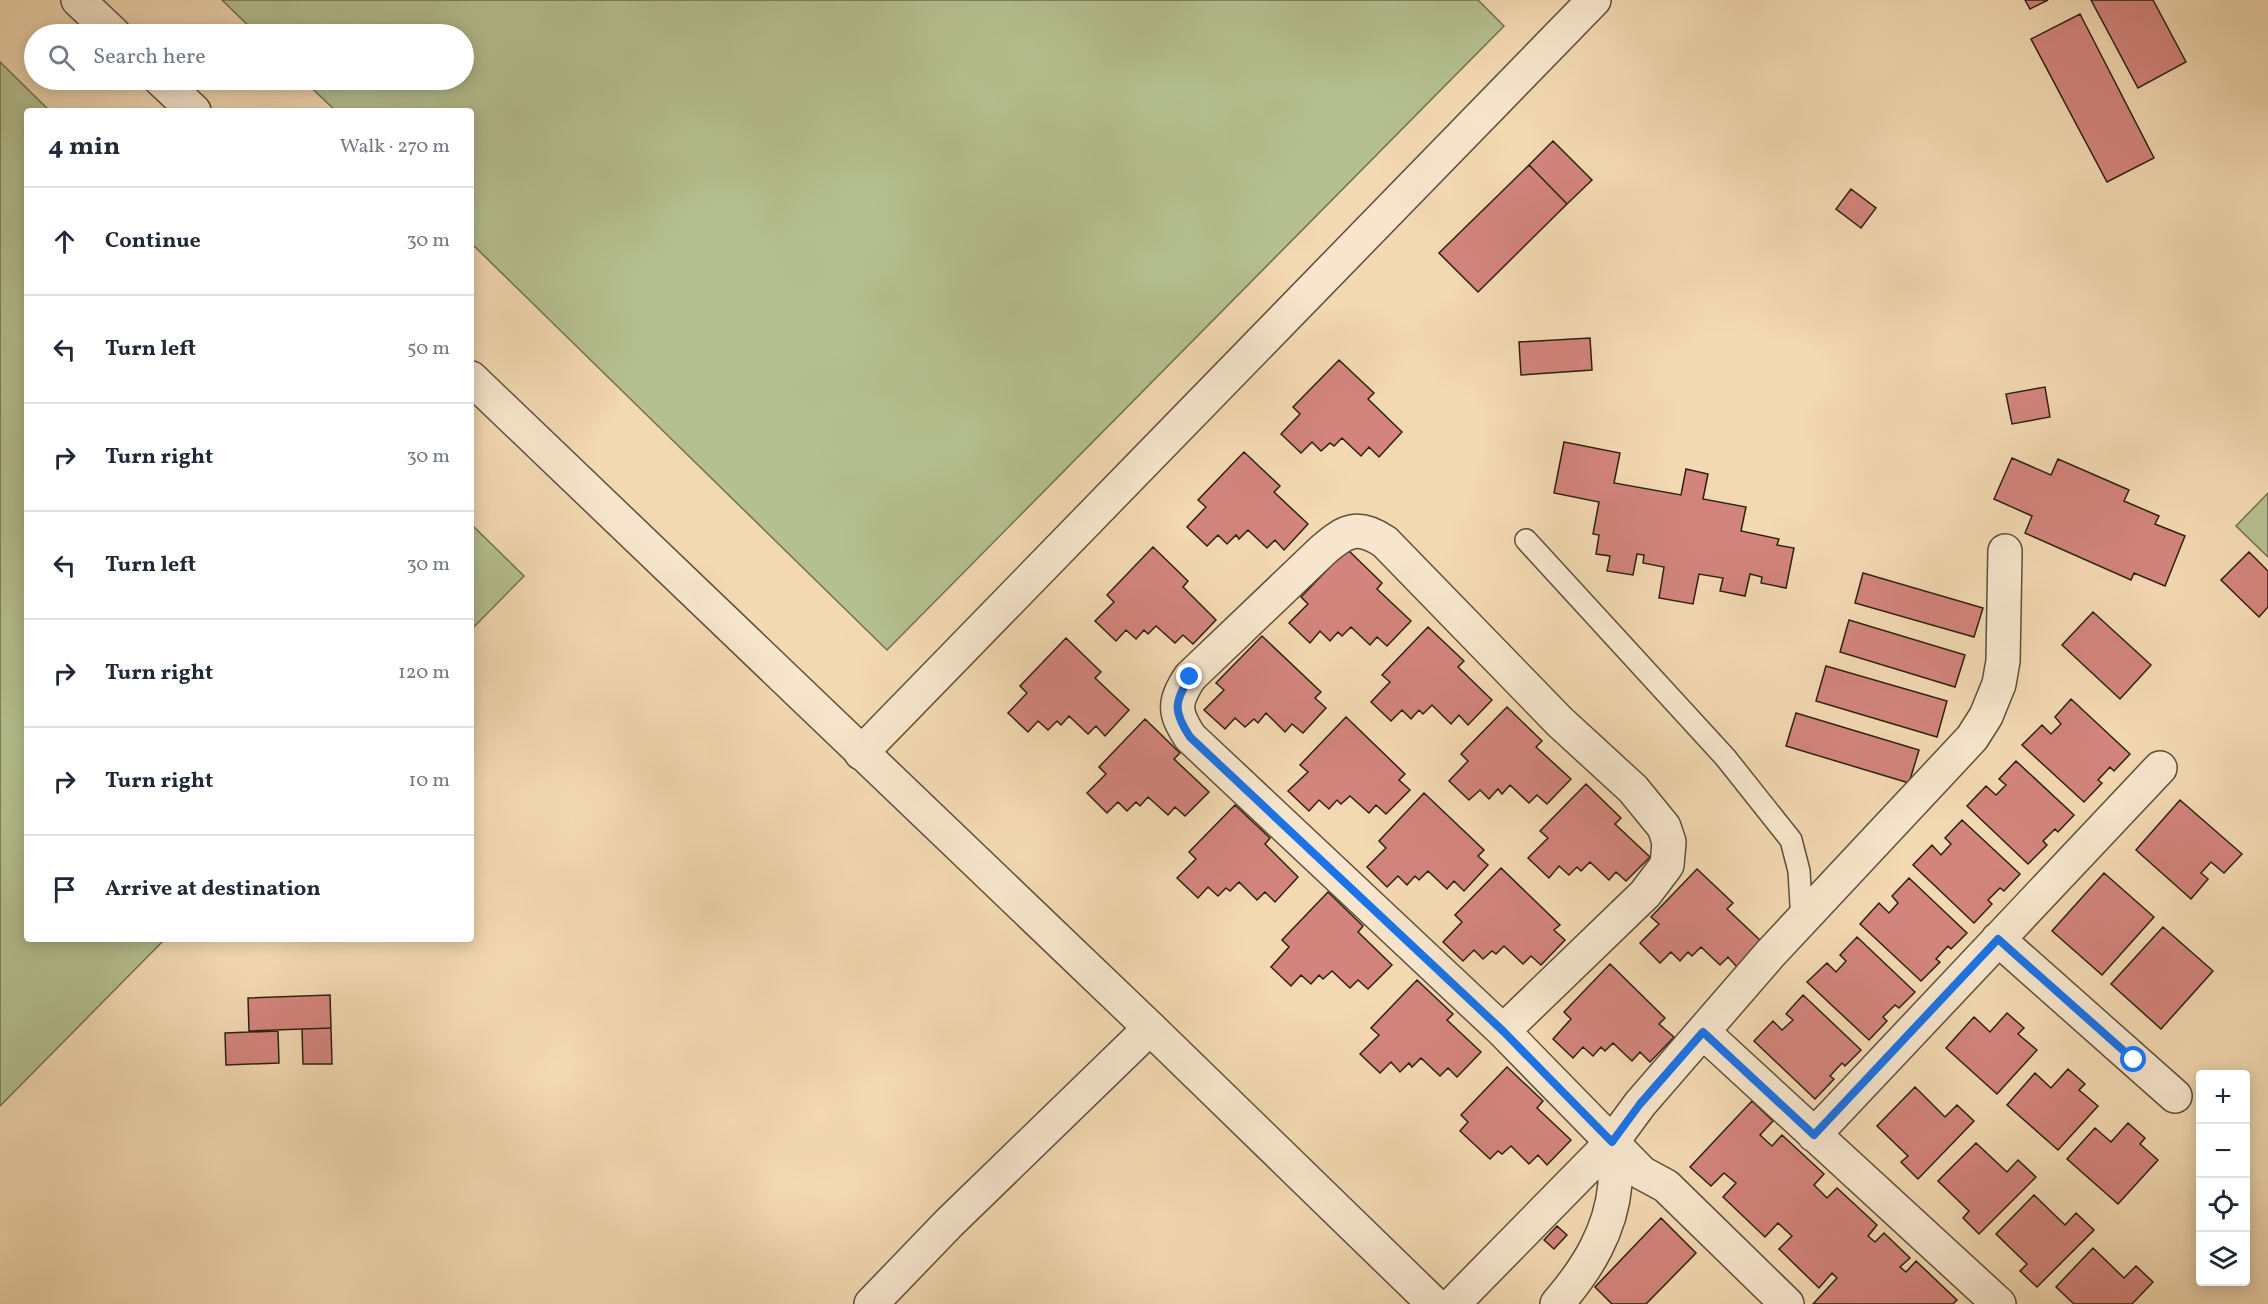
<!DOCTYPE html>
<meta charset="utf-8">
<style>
body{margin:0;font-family:Vollkorn,serif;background:#f2f2f3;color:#1f2937}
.controls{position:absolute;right:18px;bottom:18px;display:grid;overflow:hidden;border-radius:6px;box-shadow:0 3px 15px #0003}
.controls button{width:54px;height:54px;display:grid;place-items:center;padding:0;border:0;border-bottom:2px solid #e0e1e3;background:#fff;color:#1f2937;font:30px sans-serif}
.stop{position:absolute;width:18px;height:18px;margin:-14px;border:4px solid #1a73e8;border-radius:50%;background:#fff}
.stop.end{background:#1a73e8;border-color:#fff;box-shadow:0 2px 6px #0008}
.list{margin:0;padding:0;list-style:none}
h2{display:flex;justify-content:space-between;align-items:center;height:78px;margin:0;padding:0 24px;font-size:26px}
h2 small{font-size:20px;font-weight:400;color:#747a83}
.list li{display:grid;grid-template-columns:39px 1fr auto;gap:18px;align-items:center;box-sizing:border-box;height:108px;padding:0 24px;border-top:2px solid #e0e1e3}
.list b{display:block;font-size:22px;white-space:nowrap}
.list em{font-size:20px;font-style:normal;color:#747a83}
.icon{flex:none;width:33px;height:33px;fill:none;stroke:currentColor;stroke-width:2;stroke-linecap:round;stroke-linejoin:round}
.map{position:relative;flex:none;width:2268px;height:1304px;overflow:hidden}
.search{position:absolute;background:#fff;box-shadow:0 3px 15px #0003;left:24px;top:24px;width:450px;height:66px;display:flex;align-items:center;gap:15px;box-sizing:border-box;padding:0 21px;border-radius:33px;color:#747a83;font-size:22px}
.panel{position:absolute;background:#fff;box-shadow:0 3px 15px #0003;left:24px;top:108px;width:450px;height:834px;border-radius:6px}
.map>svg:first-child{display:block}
</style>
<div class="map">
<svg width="2268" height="1304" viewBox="0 0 2268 1304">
<rect width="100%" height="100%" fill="#f3d9b2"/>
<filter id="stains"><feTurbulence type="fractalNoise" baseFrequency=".00333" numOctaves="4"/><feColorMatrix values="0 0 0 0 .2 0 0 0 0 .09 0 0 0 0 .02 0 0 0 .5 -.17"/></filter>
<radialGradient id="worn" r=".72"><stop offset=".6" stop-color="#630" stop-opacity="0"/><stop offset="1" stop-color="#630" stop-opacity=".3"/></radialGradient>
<path fill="#b5c090" stroke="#717052" stroke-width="1.5" d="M222 0H1478L1504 26 887 650 471 243V111H336L303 80H464V34H257Z
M0 62 50 111H27V939H165L0 1106Z
M2268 493V557L2236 526Z
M471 524 524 576 471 630Z"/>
<path fill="#d3857d" stroke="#2d2113" stroke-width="1.5" d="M2025 0H2048L2030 9Z
M2091 0H2153L2186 62 2138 88Z
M2080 14 2154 158 2107 182 2031 39Z
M1553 141 1592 180 1567 204 1529 165Z
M1529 165 1567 204 1478 292 1439 253Z
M1851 189 1876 208 1861 228 1836 209Z
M1590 338 1592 370 1521 375 1519 342Z
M1339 360 1374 393 1368 399 1402 432 1379 457 1369 447 1361 456 1342 438 1334 446 1330 443 1321 451 1312 442 1301 453 1281 434 1300 414 1293 407Z
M2045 387 2050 417 2012 424 2006 394Z
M1564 442 1620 453 1614 483 1681 495 1686 469 1708 474 1703 499 1746 507 1741 531 1779 539 1777 545 1794 548 1786 588 1761 583 1762 577 1750 574 1745 596 1720 591 1723 578 1699 574 1693 604 1659 598 1664 567 1643 563 1644 555 1637 554 1633 575 1607 571 1610 556 1596 554 1599 535 1593 534 1599 502 1554 493Z
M1244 452 1280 486 1274 492 1308 524 1284 550 1275 540 1267 548 1248 530 1239 539 1236 535 1227 544 1218 535 1207 546 1187 527 1206 507 1198 500Z
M2012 458 2051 475 2058 459 2129 490 2124 501 2159 516 2155 524 2185 536 2165 586 2134 573 2131 580 2025 533 2032 516 1994 499Z
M1153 547 1188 581 1183 587 1216 620 1193 644 1183 635 1175 643 1156 626 1148 634 1144 630 1136 639 1126 630 1116 641 1095 621 1114 602 1107 595Z
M1347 549 1382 583 1377 589 1411 621 1387 646 1377 637 1370 645 1351 627 1342 636 1338 632 1330 641 1320 631 1310 643 1289 623 1308 604 1301 597Z
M2249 552 2268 571V607L2259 617 2221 580Z
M1863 573 1983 608 1974 637 1855 603Z
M2093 612 2151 665 2120 699 2062 645Z
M1849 620 1965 655 1955 687 1840 652Z
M1428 627 1464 661 1458 667 1492 700 1468 725 1459 715 1451 724 1432 705 1423 714 1419 710 1411 719 1402 710 1391 721 1371 702 1390 682 1382 675Z
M1262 636 1321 692 1315 698 1326 708 1303 733 1292 724 1285 732 1266 713 1258 723 1254 719 1245 727 1235 718 1225 729 1204 710 1224 690 1216 683Z
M1066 638 1101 672 1095 678 1129 710 1105 736 1096 726 1088 734 1069 716 1061 725 1057 721 1048 730 1038 721 1028 732 1008 713 1027 693 1020 686Z
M1826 666 1947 701 1937 737 1816 701Z
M2071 699 2130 754 2114 771 2110 767 2098 780 2102 783 2084 802 2022 745 2042 725 2051 734 2061 724 2055 717Z
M1507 707 1542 741 1536 747 1571 779 1547 804 1537 795 1529 803 1510 785 1502 794 1498 789 1489 799 1480 790 1469 800 1449 781 1468 761 1461 754Z
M1796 713 1919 750 1909 783 1786 746Z
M1346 717 1405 774 1399 780 1410 790 1386 814 1376 805 1369 813 1350 796 1341 804 1337 800 1329 809 1319 800 1309 811 1288 791 1308 772 1300 765Z
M1145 719 1180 753 1174 759 1209 792 1185 816 1175 807 1168 815 1148 797 1140 806 1136 802 1127 811 1118 802 1107 813 1087 793 1106 774 1099 767Z
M2016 761 2074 815 2058 832 2055 829 2043 841 2047 845 2028 864 1967 806 1986 786 1996 795 2006 785 1999 779Z
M1586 784 1621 818 1615 824 1650 857 1626 881 1616 872 1609 880 1590 862 1581 871 1577 867 1569 875 1559 866 1549 878 1528 858 1548 838 1540 831Z
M1424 793 1484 850 1478 856 1488 865 1464 891 1454 881 1447 889 1428 871 1419 880 1415 876 1407 885 1398 876 1387 887 1367 867 1386 848 1379 841Z
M2180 800 2242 854 2224 873 2211 862 2201 873 2208 879 2191 899 2136 850Z
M1235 805 1270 838 1265 844 1298 877 1275 902 1265 892 1257 900 1239 882 1230 891 1226 888 1218 896 1208 887 1198 898 1177 878 1196 859 1189 852Z
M1962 820 2020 874 2004 891 2000 888 1988 900 1992 904 1974 923 1913 865 1932 845 1941 855 1951 844 1945 838Z
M1501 868 1560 925 1554 930 1565 940 1541 965 1531 956 1523 964 1504 946 1496 954 1492 951 1483 959 1474 950 1463 961 1443 942 1462 922 1455 915Z
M1697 869 1733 903 1727 909 1761 941 1737 967 1728 957 1720 965 1701 947 1692 956 1688 952 1680 961 1671 952 1660 963 1640 943 1659 924 1651 917Z
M2104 873 2154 917 2102 975 2052 931Z
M1909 878 1967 933 1951 949 1948 946 1936 959 1940 962 1921 981 1860 924 1879 903 1889 913 1898 903 1892 896Z
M1328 892 1363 926 1358 932 1392 965 1368 989 1358 980 1350 988 1332 971 1323 979 1319 975 1311 984 1301 975 1291 986 1271 967 1289 947 1282 940Z
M2163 927 2213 971 2161 1029 2111 984Z
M1857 937 1915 992 1899 1008 1895 1005 1883 1017 1887 1021 1869 1040 1807 982 1827 963 1836 972 1846 961 1840 955Z
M1610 964 1665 1018 1659 1024 1674 1037 1650 1062 1640 1052 1632 1061 1613 1043 1605 1051 1601 1047 1593 1056 1583 1047 1573 1058 1553 1039 1571 1019 1564 1012Z
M1417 980 1453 1014 1447 1020 1481 1052 1457 1077 1448 1068 1440 1076 1421 1058 1412 1067 1409 1063 1400 1072 1391 1062 1380 1073 1360 1054 1379 1035 1371 1028Z
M330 995 331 1028 249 1031 248 998Z
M1803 995 1861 1050 1845 1066 1842 1063 1830 1076 1834 1079 1815 1099 1754 1041 1773 1021 1782 1030 1793 1020 1786 1014Z
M2007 1013 2024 1028 2018 1034 2037 1050 1997 1094 1946 1048 1974 1017 1990 1032Z
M331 1028 332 1064H303L302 1029Z
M278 1031 279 1063 226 1065 225 1033Z
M1507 1067 1543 1101 1537 1108 1571 1140 1547 1165 1538 1155 1529 1164 1511 1146 1502 1154 1498 1151 1490 1159 1460 1131 1468 1122 1461 1115Z
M2068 1069 2085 1084 2079 1090 2098 1106 2058 1150 2007 1105 2035 1073 2051 1088Z
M1915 1087 1945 1117 1957 1105 1974 1121 1918 1179 1901 1162 1908 1156 1877 1126Z
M1752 1101 1773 1121 1760 1135 1772 1146 1782 1135 1824 1174 1814 1185 1827 1198 1837 1188 1877 1225 1868 1236 1875 1242 1884 1233 1910 1258 1900 1267 1906 1272 1916 1261 1957 1300 1953 1304H1813L1837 1278 1832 1273 1819 1288 1779 1249 1792 1236 1778 1223 1765 1237 1723 1197 1736 1183 1724 1173 1711 1186 1690 1167Z
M2128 1123 2145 1138 2140 1144 2158 1160 2118 1204 2067 1159 2095 1128 2111 1142Z
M1976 1143 2007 1172 2018 1160 2036 1177 1979 1234 1963 1218 1969 1211 1938 1181Z
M2034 1195 2065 1225 2076 1213 2094 1230 2037 1287 2020 1271 2027 1264 1996 1234Z
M1661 1218 1696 1253 1646 1304H1612L1595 1287Z
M1557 1226 1567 1235 1554 1249 1544 1240Z
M2093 1248 2124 1278 2136 1266 2153 1282 2132 1304H2074L2056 1287Z"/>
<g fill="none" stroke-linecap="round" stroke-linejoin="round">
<g stroke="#5e4f3b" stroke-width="24">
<path id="service" d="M1526 540 1725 757 1791 840 1799 871 1802 922"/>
</g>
<g stroke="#5e4f3b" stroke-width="36">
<path id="minor" d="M861 753 1594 0
M1998 939 2175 1096
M1503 1031 1645 894 1667 865 1669 842 1664 827 1633 789 1560 722 1385 542C1358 524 1346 530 1323 550L1190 677C1174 702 1173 711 1190 737L1503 1031 1642 1173 1666 1186 1787 1304
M1703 1032 1999 1304
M1814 1135 2160 768
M871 1304 949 1223 1150 1028
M1453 1304 1612 1142 1640 1104 1770 954 1972 738 1986 716 1999 684 2003 661 2005 551
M1557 1304C1587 1269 1611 1231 1615 1184 1615 1170 1613 1155 1612 1142"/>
</g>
<g stroke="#5e4f3b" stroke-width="36">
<path id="tertiary" d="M78 0 114 34
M161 80 194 111
M471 378 1150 1028 1434 1304"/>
</g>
<use href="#service" stroke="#f7e6cd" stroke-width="21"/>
<use href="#minor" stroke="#f7e6cd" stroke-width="33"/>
<use href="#tertiary" stroke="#f7e6cd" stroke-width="33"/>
</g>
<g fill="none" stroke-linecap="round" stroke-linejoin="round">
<path stroke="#1a73e8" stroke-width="8" d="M1190 677C1174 702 1173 711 1190 737L1503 1031 1612 1142 1640 1104 1703 1032 1814 1135 1998 939 2134 1060"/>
</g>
<rect width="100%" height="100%" filter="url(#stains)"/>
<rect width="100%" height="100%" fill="url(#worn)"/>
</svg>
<div class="controls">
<button>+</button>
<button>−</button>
<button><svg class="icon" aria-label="locate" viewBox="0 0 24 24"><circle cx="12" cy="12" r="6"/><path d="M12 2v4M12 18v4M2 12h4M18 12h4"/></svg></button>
<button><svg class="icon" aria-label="layers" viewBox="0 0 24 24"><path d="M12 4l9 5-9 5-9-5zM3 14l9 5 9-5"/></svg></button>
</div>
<div class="stop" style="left:2134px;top:1060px"></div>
<div class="stop end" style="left:1190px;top:677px"></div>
<div class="search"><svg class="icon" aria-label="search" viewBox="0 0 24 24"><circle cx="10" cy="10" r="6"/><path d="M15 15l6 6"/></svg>Search here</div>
<section class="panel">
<h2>4 min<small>Walk · 270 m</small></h2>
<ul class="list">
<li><svg class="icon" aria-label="ahead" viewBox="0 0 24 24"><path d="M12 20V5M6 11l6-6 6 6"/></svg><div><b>Continue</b></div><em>30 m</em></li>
<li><svg class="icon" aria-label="left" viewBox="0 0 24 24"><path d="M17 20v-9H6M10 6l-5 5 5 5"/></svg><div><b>Turn left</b></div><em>50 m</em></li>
<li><svg class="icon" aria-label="right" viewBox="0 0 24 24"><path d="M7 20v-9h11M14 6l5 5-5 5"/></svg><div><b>Turn right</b></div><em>30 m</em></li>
<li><svg class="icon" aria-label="left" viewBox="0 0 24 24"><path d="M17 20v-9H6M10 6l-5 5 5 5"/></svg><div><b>Turn left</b></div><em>30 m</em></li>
<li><svg class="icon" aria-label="right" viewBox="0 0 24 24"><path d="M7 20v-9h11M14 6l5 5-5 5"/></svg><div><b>Turn right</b></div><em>120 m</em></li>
<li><svg class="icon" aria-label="right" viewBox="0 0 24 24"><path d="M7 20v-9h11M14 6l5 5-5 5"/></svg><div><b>Turn right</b></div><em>10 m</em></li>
<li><svg class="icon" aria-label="arrive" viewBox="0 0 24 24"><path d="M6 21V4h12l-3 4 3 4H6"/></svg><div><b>Arrive at destination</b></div></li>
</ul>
</section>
</div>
